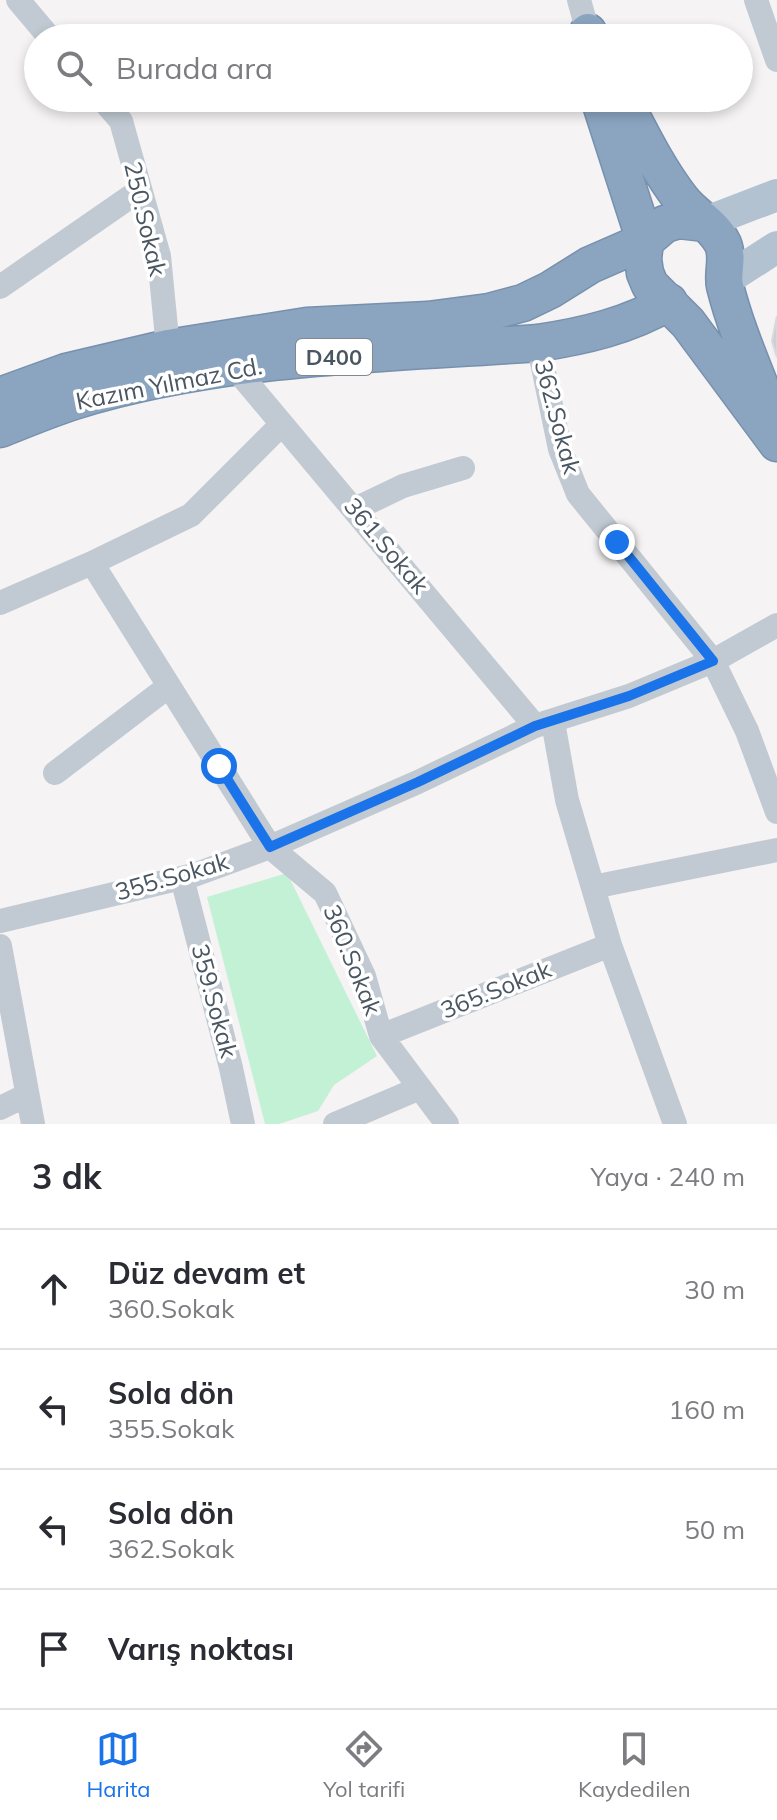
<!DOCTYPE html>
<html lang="tr">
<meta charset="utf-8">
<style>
body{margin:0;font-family:Mulish,sans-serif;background:#f2f2f3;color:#2b2b33}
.stop{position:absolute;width:24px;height:24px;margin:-18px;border:6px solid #1a73e8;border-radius:50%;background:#fff}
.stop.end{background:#1a73e8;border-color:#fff;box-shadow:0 2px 8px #0008}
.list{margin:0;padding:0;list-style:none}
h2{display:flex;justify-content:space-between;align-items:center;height:104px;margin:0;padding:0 32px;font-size:34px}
h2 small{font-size:26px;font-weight:400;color:#7c7c81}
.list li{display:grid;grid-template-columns:52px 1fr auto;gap:24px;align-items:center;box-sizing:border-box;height:120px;padding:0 32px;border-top:2px solid #e1e1e2}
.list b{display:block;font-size:30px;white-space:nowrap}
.list p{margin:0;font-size:26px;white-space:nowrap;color:#7c7c81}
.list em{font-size:26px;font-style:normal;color:#7c7c81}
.icon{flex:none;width:44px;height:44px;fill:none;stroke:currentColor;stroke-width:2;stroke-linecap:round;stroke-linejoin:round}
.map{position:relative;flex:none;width:777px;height:1124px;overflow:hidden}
.search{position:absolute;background:#fff;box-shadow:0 4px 12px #0003;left:24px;right:24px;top:24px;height:88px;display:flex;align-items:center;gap:20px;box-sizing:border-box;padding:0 28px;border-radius:44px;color:#7c7c81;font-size:30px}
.sheet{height:584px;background:#fff}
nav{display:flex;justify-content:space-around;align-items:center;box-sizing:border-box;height:112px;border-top:2px solid #e1e1e2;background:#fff;font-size:22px;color:#7c7c81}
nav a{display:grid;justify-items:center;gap:4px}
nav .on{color:#1a73e8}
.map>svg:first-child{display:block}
</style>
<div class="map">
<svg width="777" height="1124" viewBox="0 0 777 1124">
<defs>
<filter id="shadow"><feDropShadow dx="7" dy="4" stdDeviation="4" flood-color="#0004"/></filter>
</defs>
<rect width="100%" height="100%" fill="#f5f3f3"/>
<path fill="#c3f1d5" d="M287 873 377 1056 334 1085 318 1111 279 1124H265L207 897Z"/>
<path fill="#cdcfd5" stroke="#d7d9de" stroke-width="2" filter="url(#shadow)" d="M777 316V357L772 341Z"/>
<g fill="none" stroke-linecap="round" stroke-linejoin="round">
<g stroke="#7690ad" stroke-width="39">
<path id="highway" d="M588 32 591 38
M599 98 645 241 643 259 645 273 650 285 688 323 777 443
M622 98C640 132 657 168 681 199 693 215 714 225 723 244 729 259 722 272 725 286 736 330 755 372 771 414
M0 396 66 372 168 348 307 326 428 320 489 312 523 303 550 290 590 265 645 241 665 224 678 220 704 223
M0 429C25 419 49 409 74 401 221 355 385 354 538 343 584 336 628 326 669 302"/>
</g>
<path stroke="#c1cad2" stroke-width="24" d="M18 0 50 38
M579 0 588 32
M756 0 777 60
M101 98 121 121 159 256 168 348
M0 287 140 190
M538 343 560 449 578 494 713 661 747 731 777 812
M235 368 535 726
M355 509 403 486 463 468
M92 563 270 847 325 893 364 976 381 1036 447 1124
M0 603 92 563 191 515 281 425
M553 722 567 800 610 945 675 1124
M55 773 169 686
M182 878 231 1068 243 1124
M593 887 777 850
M0 921 194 875 270 847 418 782 535 726 629 696 713 661 777 625
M0 946 33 1124
M381 1036 610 945
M0 1108 27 1095
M335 1124 420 1088"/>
<path stroke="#b3c2d1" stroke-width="32" d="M704 223 777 195
M724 281 777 247"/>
<use href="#highway" stroke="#8ba5c1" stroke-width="36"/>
</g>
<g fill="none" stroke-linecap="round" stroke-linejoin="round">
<path stroke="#1a73e8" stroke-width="10" d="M219 766 270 847 418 782 535 726 629 696 713 661 617 542"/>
</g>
<g text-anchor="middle" stroke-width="7" stroke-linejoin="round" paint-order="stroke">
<rect fill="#fff" stroke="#808990" stroke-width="2" x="296" y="339" width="76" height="36" rx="6"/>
<g font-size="22" font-weight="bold" fill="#4a5661">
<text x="334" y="365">D400</text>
</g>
<g font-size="24" fill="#4a5661" stroke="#fff">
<text transform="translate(145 219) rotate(77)" y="8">250.Sokak</text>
<text transform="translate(169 384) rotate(-11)" y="8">Kazım Yılmaz Cd.</text>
<text transform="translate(557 417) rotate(75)" y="8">362.Sokak</text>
<text transform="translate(386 546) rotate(50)" y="8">361.Sokak</text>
<text transform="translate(172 877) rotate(-16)" y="8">355.Sokak</text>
<text transform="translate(352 960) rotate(68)" y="8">360.Sokak</text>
<text transform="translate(496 990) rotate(-22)" y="8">365.Sokak</text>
<text transform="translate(214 1001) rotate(75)" y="8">359.Sokak</text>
</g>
</g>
</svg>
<div class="stop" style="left:219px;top:766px"></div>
<div class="stop end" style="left:617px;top:542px"></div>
<div class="search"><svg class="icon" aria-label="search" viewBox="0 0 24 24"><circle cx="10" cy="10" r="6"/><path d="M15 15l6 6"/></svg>Burada ara</div>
</div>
<section class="sheet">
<h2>3 dk<small>Yaya · 240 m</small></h2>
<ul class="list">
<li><svg class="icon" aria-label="ahead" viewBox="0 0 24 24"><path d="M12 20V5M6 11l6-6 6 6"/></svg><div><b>Düz devam et</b><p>360.Sokak</p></div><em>30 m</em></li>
<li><svg class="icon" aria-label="left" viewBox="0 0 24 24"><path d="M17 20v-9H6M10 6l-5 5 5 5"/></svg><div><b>Sola dön</b><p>355.Sokak</p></div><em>160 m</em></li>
<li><svg class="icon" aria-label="left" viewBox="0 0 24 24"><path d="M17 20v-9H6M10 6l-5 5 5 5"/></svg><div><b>Sola dön</b><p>362.Sokak</p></div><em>50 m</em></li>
<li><svg class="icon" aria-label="arrive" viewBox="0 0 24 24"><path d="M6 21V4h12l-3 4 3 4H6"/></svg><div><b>Varış noktası</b></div></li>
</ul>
</section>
<nav>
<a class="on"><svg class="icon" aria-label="map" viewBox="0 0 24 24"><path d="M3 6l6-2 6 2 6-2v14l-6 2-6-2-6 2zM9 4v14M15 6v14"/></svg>Harita</a>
<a><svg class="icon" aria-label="directions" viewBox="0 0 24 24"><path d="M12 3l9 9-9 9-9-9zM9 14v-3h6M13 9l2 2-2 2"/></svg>Yol tarifi</a>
<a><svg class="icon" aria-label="saved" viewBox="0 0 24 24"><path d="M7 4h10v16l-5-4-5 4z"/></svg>Kaydedilen</a>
</nav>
